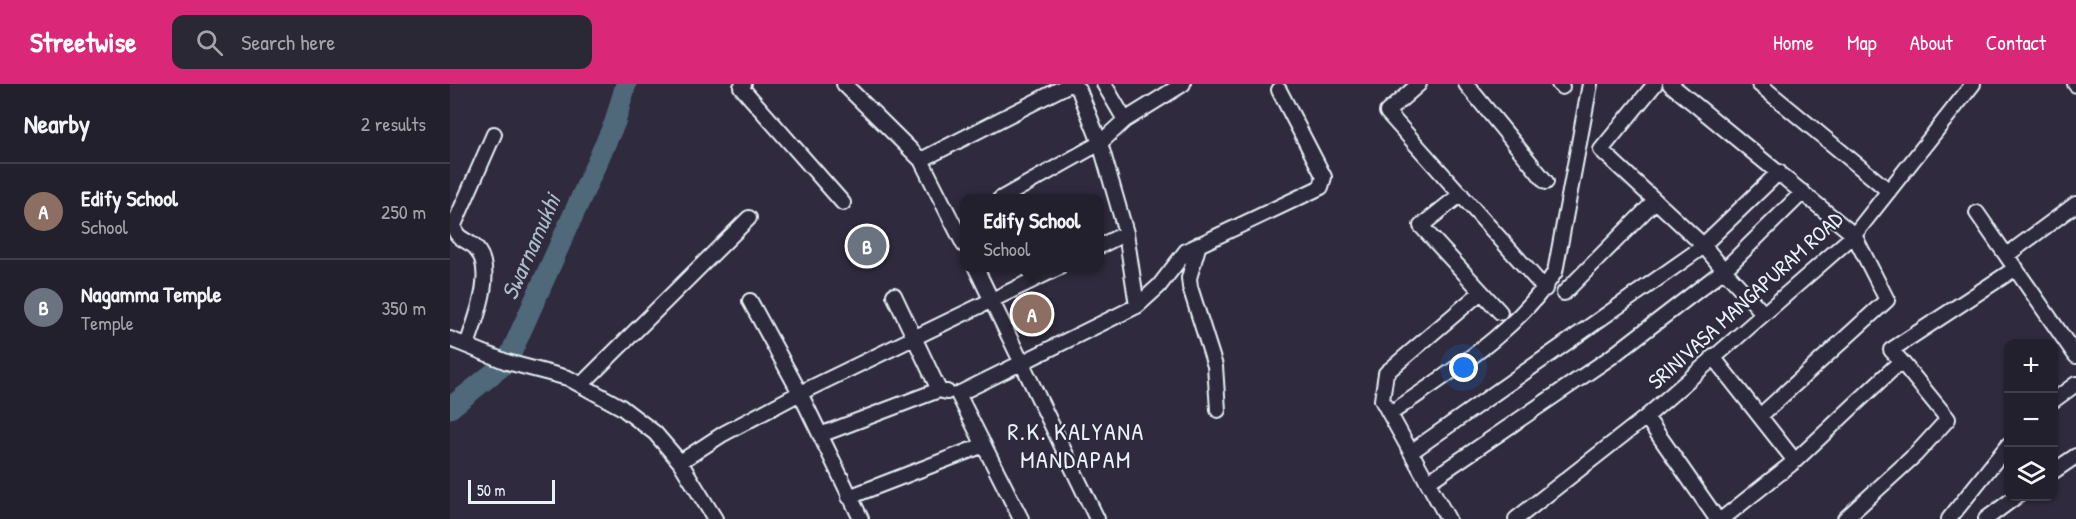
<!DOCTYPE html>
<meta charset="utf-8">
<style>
body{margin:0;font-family:"Patrick Hand",sans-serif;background:#2b2836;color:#f1f3f6}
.controls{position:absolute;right:18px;bottom:18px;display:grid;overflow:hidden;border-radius:12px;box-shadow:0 2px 4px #0004}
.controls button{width:54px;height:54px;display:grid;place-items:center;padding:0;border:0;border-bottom:2px solid #403e4a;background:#23202e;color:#f1f3f6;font:30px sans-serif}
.scale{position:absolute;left:18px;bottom:15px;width:87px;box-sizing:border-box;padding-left:6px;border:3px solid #e8f1f8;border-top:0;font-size:16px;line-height:21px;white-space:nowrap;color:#e8f1f8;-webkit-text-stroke:4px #2f2a3d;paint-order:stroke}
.you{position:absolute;left:1014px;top:284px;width:21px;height:21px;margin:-15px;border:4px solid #fff;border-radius:50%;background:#1a73e8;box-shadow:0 0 0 9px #1a73e833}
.badge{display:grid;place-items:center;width:39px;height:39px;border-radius:50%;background:#db2777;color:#fff;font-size:20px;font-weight:700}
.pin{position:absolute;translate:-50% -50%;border:3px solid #fff;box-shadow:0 2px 6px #0006}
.popup{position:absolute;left:510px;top:110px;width:144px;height:78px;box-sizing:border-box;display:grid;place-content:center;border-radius:12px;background:#23202e;filter:drop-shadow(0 2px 4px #0005);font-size:20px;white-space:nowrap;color:#a3a3aa}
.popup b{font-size:22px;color:#f1f3f6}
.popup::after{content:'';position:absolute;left:50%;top:100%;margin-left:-12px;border:12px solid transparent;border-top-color:#23202e}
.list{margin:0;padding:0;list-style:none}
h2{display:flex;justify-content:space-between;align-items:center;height:78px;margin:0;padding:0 24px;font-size:26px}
h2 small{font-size:20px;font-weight:400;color:#a3a3aa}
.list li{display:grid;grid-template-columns:39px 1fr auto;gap:18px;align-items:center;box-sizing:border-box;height:96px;padding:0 24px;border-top:2px solid #403e4a}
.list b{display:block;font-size:22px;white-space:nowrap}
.list p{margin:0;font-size:20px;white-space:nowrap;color:#a3a3aa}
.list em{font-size:20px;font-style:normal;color:#a3a3aa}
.icon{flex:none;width:33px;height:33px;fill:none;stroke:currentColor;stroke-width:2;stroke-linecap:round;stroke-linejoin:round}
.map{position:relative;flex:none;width:1626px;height:435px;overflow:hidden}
header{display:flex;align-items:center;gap:36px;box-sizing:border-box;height:84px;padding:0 30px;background:#db2777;color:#fff}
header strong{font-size:28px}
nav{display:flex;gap:33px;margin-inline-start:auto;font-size:21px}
.search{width:420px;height:54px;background:#2b2836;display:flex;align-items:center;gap:15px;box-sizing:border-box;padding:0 21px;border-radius:12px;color:#a3a3aa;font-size:22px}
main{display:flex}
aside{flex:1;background:#23202e}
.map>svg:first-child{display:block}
</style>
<header>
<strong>Streetwise</strong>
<div class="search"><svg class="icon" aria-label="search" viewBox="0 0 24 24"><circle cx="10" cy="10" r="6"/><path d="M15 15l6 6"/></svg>Search here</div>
<nav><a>Home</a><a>Map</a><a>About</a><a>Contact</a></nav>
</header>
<main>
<aside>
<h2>Nearby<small>2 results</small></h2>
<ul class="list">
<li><span class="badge" style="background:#8d6e63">A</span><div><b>Edify School</b><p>School</p></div><em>250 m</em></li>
<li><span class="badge" style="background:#6b7280">B</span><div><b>Nagamma Temple</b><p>Temple</p></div><em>350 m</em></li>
</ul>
</aside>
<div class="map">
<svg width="1626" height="435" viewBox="0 0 1626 435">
<rect width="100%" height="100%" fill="#2f2a3d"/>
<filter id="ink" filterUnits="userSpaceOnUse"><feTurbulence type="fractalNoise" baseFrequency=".0167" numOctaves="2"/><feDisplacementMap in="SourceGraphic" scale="12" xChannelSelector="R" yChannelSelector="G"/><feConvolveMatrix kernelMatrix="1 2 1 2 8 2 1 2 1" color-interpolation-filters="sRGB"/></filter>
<g filter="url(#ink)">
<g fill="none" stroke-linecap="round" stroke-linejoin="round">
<path stroke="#50687a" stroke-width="21" d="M0 324 57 278 165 38 176 0"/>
<g stroke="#e8f1f8" stroke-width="18">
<path id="minor" d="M294 0 291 3 393 119
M394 0 471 76 514 161
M622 0 629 6 650 59 676 149 687 222
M969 0 937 28 1095 205
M1016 0 1096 98
M1109 0 1112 3
M1205 0 1151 66 1253 161 1274 186 1353 108
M1220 0 1404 151 1437 216 1310 332
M1309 0 1439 107
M1625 0 1626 1
M675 36 733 0
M471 76 620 0
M1011 110 971 142 1050 228
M550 115 650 59 675 36 654 0
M1527 129 1626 272
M749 160 739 194 740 203 765 282 768 326
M650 162 676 149
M1557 171 1626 120
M526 184 647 435
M1114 209 1205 117
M444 211 489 306 497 308
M300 217 350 309 608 184
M0 255 57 278 118 294 171 323 205 349 230 378
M17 261C25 237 47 186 25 163 17 156 4 154 4 141L44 50
M1263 273 1345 377
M1451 277 1441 266 1566 184
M131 301 299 134
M1604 316 1626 300
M940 330C999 288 1065 250 1105 188L1140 0
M1196 333 1267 435
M370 351 489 306
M961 368 1247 167 1329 88
M1604 387 1626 372
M978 398 1161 273 1274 186 1313 229
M399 413 534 361
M265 435 230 378 273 350 350 309 411 435
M571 435 508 310 687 222 709 202 736 167 871 103 874 93 829 6
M998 435 932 316 936 289 1031 208
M1066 435 1196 333 1404 151 1523 0
M1272 435 1345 377 1451 277 1498 335 1466 370 1395 435
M1499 435 1558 361
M1536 435 1567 412"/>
</g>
<use href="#minor" stroke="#2f2a3d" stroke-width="14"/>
</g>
</g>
<g text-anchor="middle" stroke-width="4.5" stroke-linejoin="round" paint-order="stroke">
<g font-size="22" fill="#e8f1f8" stroke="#2f2a3d">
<text transform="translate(1295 216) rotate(-42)" y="8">SRINIVASA MANGAPURAM ROAD</text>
</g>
<g font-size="24" font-style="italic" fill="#abbac6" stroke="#2f2a3d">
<text transform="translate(81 163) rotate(-66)" y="8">Swarnamukhi</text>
</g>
<g font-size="24" letter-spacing="1.5" fill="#e8f1f8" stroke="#2f2a3d">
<text x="626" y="356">R.K. KALYANA<tspan x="626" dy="28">MANDAPAM</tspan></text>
</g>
</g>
</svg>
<div class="controls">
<button>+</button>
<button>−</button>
<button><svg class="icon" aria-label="layers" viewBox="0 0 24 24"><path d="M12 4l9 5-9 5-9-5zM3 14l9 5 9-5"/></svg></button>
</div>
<div class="scale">50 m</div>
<div class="you"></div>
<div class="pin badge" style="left:582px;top:230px;background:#8d6e63">A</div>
<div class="popup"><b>Edify School</b>School</div>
<div class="pin badge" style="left:417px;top:162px;background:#6b7280">B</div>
</div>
</main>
